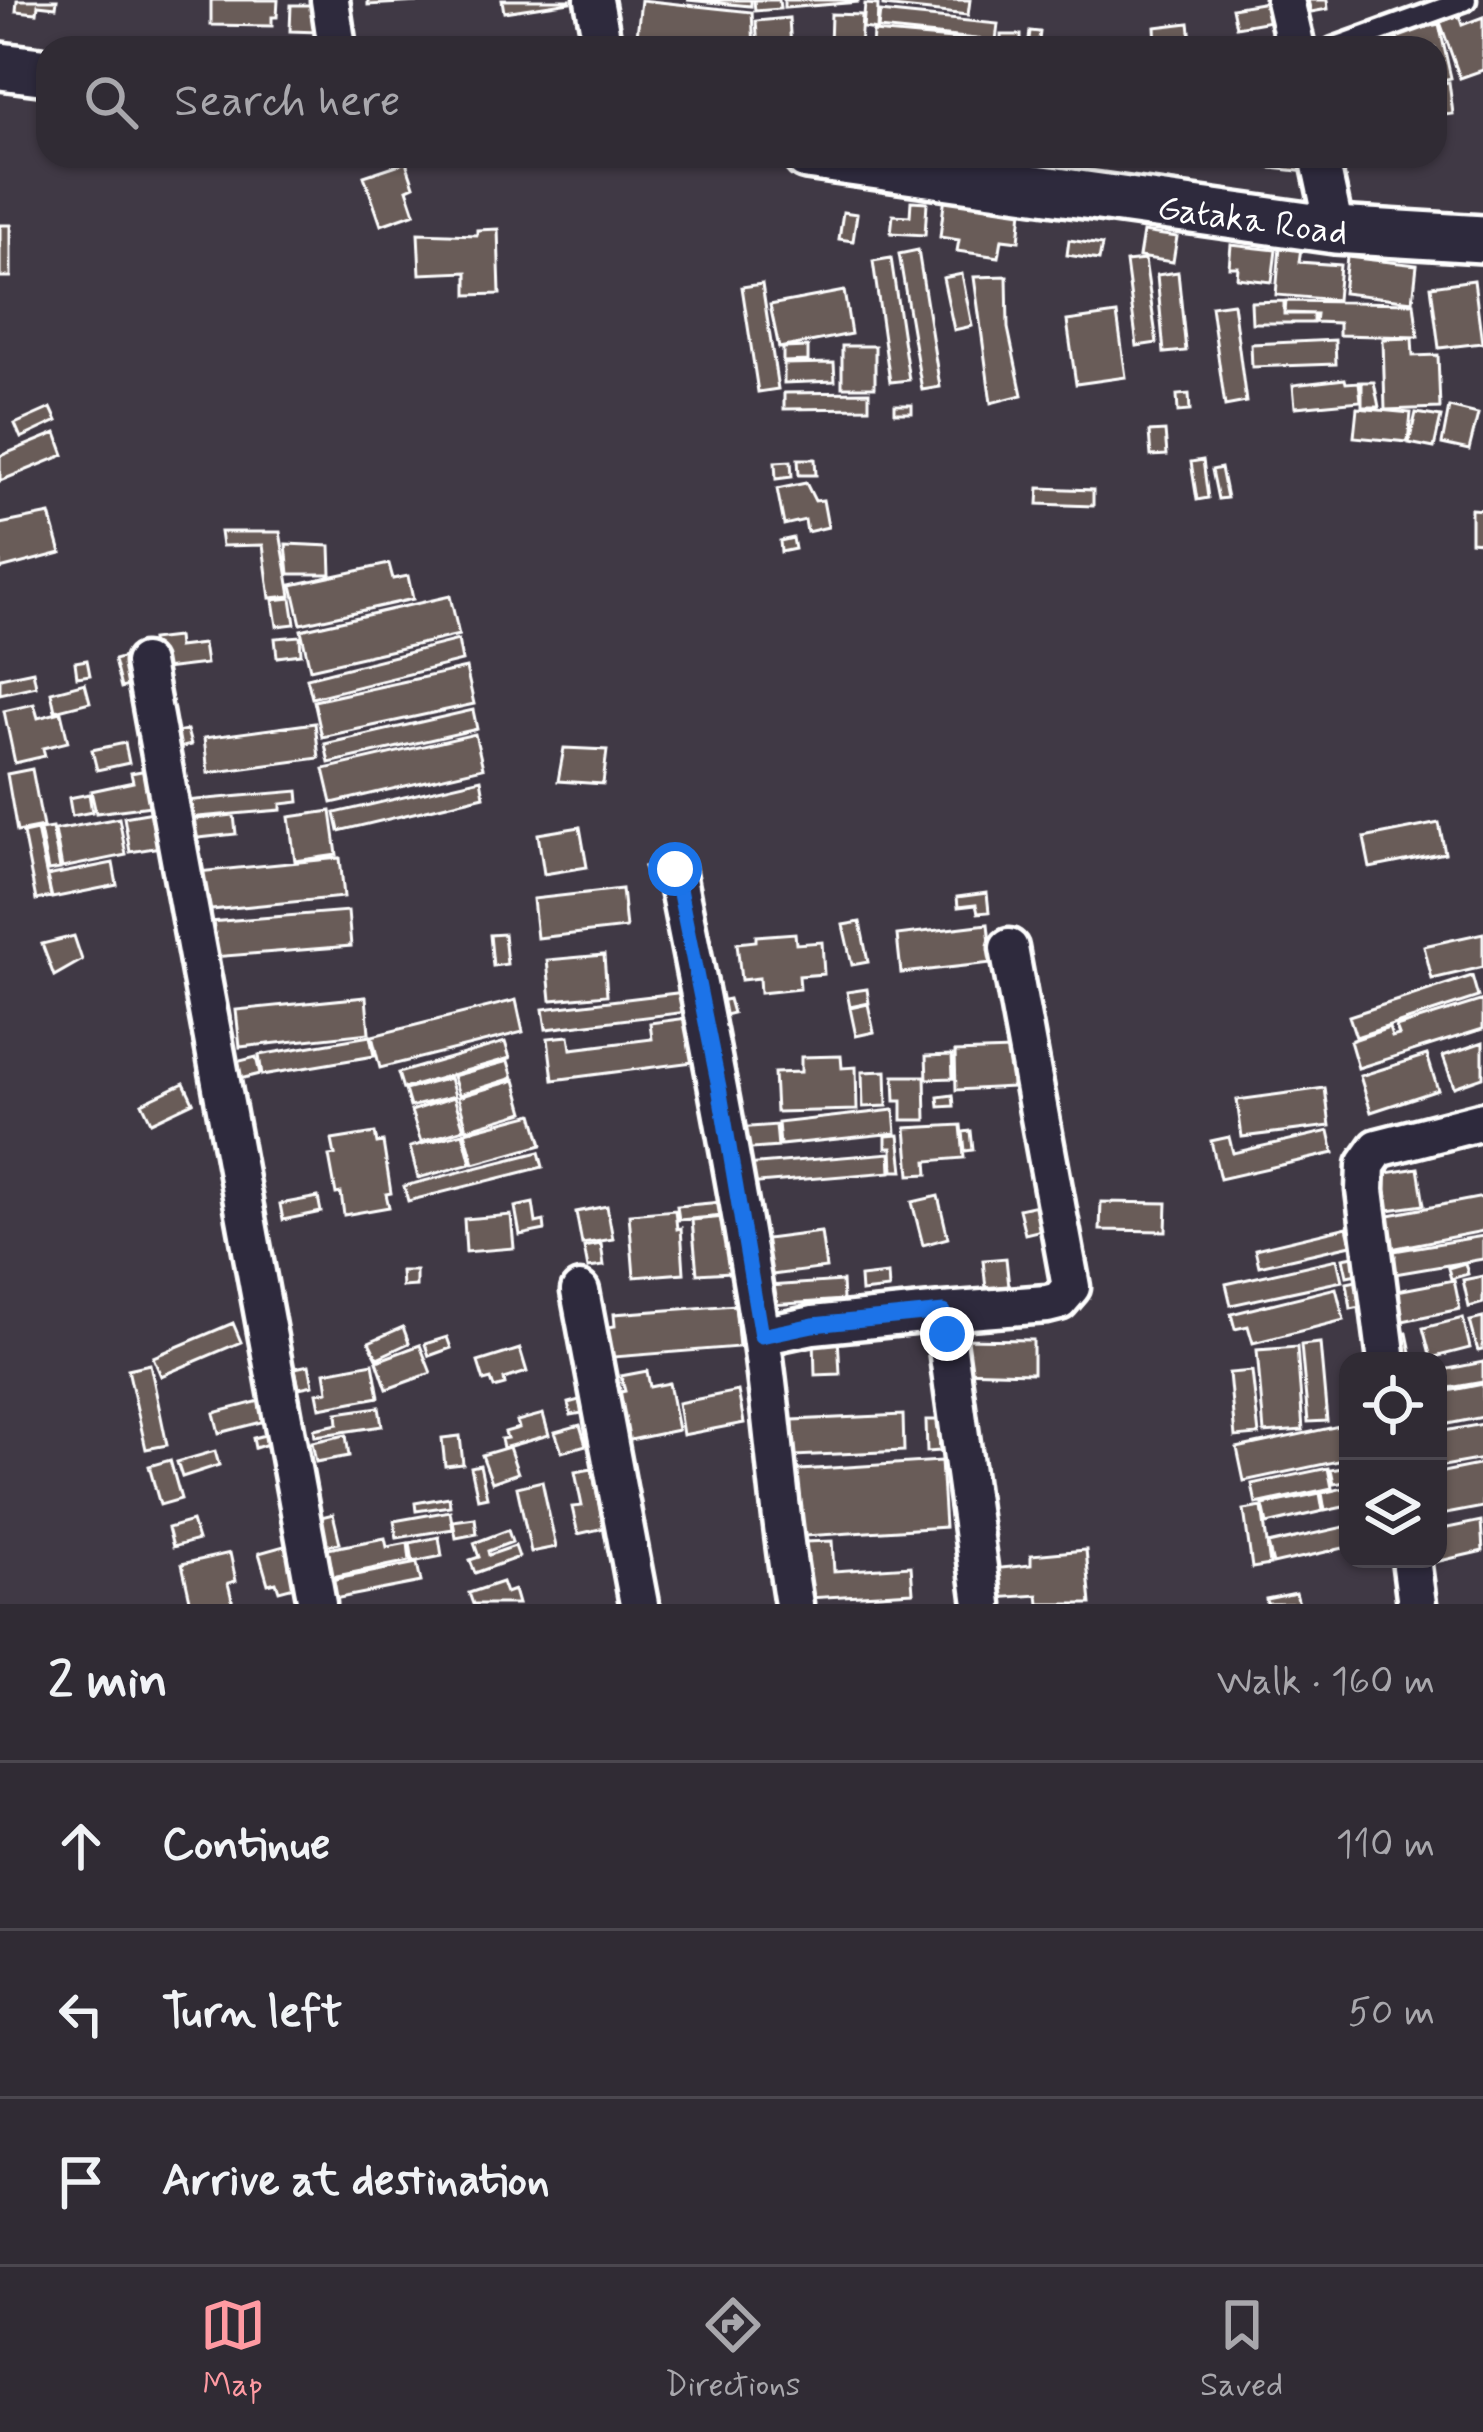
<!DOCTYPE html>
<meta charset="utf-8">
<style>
body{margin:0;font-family:Mynerve,sans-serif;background:#38333c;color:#f1f3f6}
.controls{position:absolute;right:36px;bottom:36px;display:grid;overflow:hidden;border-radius:24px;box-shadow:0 3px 9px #0004}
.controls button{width:108px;height:108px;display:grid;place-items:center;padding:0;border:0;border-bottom:3px solid #4b474f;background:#302b34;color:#f1f3f6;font:60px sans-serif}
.stop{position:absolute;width:36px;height:36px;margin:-27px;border:9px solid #1a73e8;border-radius:50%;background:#fff}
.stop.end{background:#1a73e8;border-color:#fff;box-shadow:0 3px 12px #0008}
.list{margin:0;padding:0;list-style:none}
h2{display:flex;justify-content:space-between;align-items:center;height:156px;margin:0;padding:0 48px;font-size:51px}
h2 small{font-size:39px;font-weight:400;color:#a8a7ac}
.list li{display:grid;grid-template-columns:78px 1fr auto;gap:36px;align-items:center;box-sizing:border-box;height:168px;padding:0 48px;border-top:3px solid #4b474f}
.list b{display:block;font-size:45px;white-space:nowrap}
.list em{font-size:39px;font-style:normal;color:#a8a7ac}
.icon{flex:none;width:66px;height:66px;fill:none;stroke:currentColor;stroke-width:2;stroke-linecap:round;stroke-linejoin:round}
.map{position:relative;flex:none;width:1483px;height:1604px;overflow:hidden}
.search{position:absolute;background:#302b34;box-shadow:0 3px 9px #0004;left:36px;right:36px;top:36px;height:132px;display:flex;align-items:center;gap:30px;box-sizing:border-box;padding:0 42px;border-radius:36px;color:#a8a7ac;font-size:45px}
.sheet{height:660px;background:#302b34}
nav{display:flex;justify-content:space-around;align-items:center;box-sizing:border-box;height:168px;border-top:3px solid #4b474f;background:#302b34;font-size:33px;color:#a8a7ac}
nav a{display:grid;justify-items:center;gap:6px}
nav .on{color:#ff9aa2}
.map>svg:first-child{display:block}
</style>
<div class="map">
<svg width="1483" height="1604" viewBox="0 0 1483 1604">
<rect width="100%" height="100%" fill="#403945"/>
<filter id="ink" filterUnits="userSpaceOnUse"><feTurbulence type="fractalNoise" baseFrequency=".00833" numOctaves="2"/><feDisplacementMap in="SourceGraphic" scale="24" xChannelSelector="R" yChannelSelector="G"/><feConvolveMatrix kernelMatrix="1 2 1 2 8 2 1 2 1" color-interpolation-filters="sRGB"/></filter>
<g filter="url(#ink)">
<path fill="#695b58" stroke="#fff" stroke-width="3" d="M17 0H57L56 7 38 5 37 13 16 11Z
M211 0H278L277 17H272V26L211 25Z
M368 0H436V1L368 5Z
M502 0H570V2L504 12Z
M641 0 752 12 754 48 636 44Z
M687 0H751V6Z
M754 0H779L780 9 755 11Z
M784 0H858V2L784 8Z
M883 0H970L968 15 883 6Z
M1308 0H1327L1328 9 1311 12Z
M1267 2 1270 21 1236 27 1232 8Z
M865 4 878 5 877 30 863 28Z
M291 5H316L318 32 290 31Z
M880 12 998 24 996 41 878 29Z
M831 14 862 15 860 48H830Z
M1459 15 1462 25 1483 17V70L1460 78 1440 22Z
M789 18 791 48H758L756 21Z
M1189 23 1191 40 1156 43 1155 27Z
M1439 24 1451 78 1435 82V48H1399L1396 34Z
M1030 31 1040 32 1038 48H1028Z
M873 32 997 43V48H872Z
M1001 35H1021V48H1001Z
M1394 37 1398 48H1362Z
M1449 82 1453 114 1435 116V84Z
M1253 156H1310L1308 172 1252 166Z
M406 162 414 186 407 189 415 213 381 225 364 176Z
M945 195 969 198 968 204 1022 210 1019 241 1002 239 999 257 957 251 959 240 940 237Z
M911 201 927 202 925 235 891 233 893 215 910 216Z
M843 212 857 214 853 241 839 239Z
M0 225H11V277H0Z
M498 229 500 294 467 295V272L420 274 418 233 477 235V230Z
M1143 232 1177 237 1173 262 1139 257Z
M1069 240 1102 245 1099 260 1067 255Z
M1231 245 1276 250 1272 282 1237 278 1238 267H1229Z
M1280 247 1301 248 1299 262 1340 265 1337 300 1276 295Z
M918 250 940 387 922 390 899 254Z
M1347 257 1417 265 1413 301 1343 293Z
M891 258 909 380 890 382 873 261Z
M1145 260 1157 343 1137 346 1126 262Z
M1178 272 1186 351 1164 353 1157 275Z
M962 274 972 326 954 330 943 278Z
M1007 276 1008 328 1022 395 991 403 974 277Z
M1474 280 1482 343 1439 348 1431 286Z
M762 284 778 389 758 392 742 287Z
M844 291 851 334 779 348 770 305Z
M1284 301V314H1313V323H1252L1251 302Z
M1286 301 1414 303 1418 337 1339 335V323L1315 322 1316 314 1285 313Z
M1233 303 1246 402 1225 406 1211 306Z
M1117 314 1126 377 1076 384 1067 321Z
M1412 338 1413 356 1438 355 1440 408 1385 410 1383 339Z
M1335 340 1336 364 1252 367 1251 344Z
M842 346H875V387H842Z
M808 347V361L783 362V348Z
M834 363 835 381 784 383V364Z
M1345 379 1346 383 1359 382 1361 401 1295 407 1293 385Z
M1362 382H1374L1379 407H1362Z
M869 392V408L784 409V393Z
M1189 394 1190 411 1178 412 1177 395Z
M895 405H912V413H895Z
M1449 407 1478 414 1469 450 1442 444Z
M51 408 57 421 21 438 15 424Z
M1357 408 1411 413 1408 442 1354 437Z
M1416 413 1441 417 1434 448 1409 443Z
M1165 431 1167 455 1151 456 1149 432Z
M56 433 64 455 0 481V456Z
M798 459H815L816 475H799Z
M1203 460 1208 498 1197 500 1191 462Z
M791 461 792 477 776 479 775 462Z
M1221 468 1227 498 1218 499 1212 470Z
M806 483 815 501 823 500 828 527 807 532 805 520 784 525 777 489Z
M1039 488 1093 490V506L1038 504Z
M1471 509 1483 510V542L1471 541Z
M50 514 61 553 0 569V524Z
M220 532H280L291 596 270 598 263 545 222 546Z
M793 538 795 549 781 552 780 541Z
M286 544 330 546 331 574H289Z
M389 564 393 579 408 576 413 599 301 624 292 585Z
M450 596 459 635 310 669 301 630Z
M291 598 295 624 277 626 273 600Z
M300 636 301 654 277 657 275 638Z
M177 637 178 647 203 644 206 664 155 670 151 640Z
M458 640 462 661 312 698 307 678Z
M128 656 136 684 121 688 114 660Z
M87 660 90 675 77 677 75 662Z
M466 668 474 704 322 737 314 701Z
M33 671 36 686 0 694V678Z
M85 683 90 702 55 711 51 692Z
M34 704 38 718 61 712 68 742 43 748 45 756 15 763 4 711Z
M473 710 477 729 329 763 325 744Z
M315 723 319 758 208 773 204 738Z
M187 730 191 745 175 749 171 733Z
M475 734 483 768 332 803 324 769Z
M125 743 129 763 97 770 92 750Z
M564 748 607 750 603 784 558 781Z
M32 769 43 827 17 832 7 774Z
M152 769 159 805 96 813 91 791 133 782 131 773Z
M481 779 484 796 339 831 335 813Z
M298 791 299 802 281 804V810L186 818 184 801Z
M89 794 92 812 72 816 69 798Z
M159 811 166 846 130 852 124 817Z
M331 811 337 855 295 861 289 817Z
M234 815 236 834 189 839 187 820Z
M119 818 126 855 62 868 55 830Z
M1439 823 1445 853 1370 868 1364 838Z
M580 827 587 867 544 874 538 834Z
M52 828 60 869 48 871 40 830Z
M37 830 51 897 36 900 23 833Z
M340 858 344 897 201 911 197 872Z
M113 863 117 885 52 898 47 876Z
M655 863 659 875 648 878 644 867Z
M622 889 626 928 537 938 533 899Z
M987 893 989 912 978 913 976 905 958 907 957 897Z
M348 911 351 946 213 957 210 922Z
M860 922 868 962 852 965 843 925Z
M988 924 992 963 901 973 897 935Z
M795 933 796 944 822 942 824 974 799 976 800 989 760 993 759 978 741 980 737 943 756 941V936Z
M1483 933V967L1432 979 1424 946Z
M504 934 507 964 493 966 490 935Z
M74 936 82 960 54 976 42 944Z
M604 955 607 995 551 1000 547 960Z
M1472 976 1478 997 1356 1037 1349 1016Z
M867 989 869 1003 850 1007 847 992Z
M685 992 687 1012 546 1029 543 1009Z
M366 997 369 1033 240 1047 236 1010Z
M729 999 733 1013 717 1017 714 1002Z
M516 1000 523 1032 380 1068 372 1036Z
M1483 1000V1029L1358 1068 1350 1041 1389 1028 1392 1037 1399 1035 1396 1027Z
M868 1004 874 1032 856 1036 850 1008Z
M687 1018 693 1062 553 1080 548 1038 569 1036 571 1049 652 1039 650 1023Z
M370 1036 374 1056 262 1075 259 1055Z
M505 1042 510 1058 403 1089 398 1073Z
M1483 1042V1077L1454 1087 1443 1056Z
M1011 1050 1012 1087 956 1090 955 1052Z
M952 1055 953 1078 927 1079 926 1056Z
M1427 1055 1438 1090 1371 1112 1360 1076Z
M841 1056 842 1068 856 1067 857 1110 776 1112 774 1073 801 1072V1057Z
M256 1057 260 1074 240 1079 236 1062Z
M508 1061 513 1078 459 1095 453 1076Z
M886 1071 887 1106 863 1107 862 1072Z
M894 1076H925L926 1120H902V1101H895Z
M450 1078 455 1096 410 1107 405 1090Z
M515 1080 524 1112 467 1129 458 1097Z
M184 1083 193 1102 151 1122 142 1103Z
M1325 1088 1330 1126 1242 1137 1237 1100Z
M953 1095 954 1106 939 1107 938 1097Z
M454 1097 464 1129 421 1142 411 1111Z
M894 1110 896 1133 780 1145 778 1123Z
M533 1114 542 1145 474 1164 465 1132Z
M776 1125 778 1147 740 1150 738 1128Z
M961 1125 964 1158 927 1161 928 1174 910 1175 906 1128Z
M971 1131 973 1150 965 1151 963 1132Z
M1329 1131 1334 1153 1220 1179 1211 1141 1229 1137 1233 1153Z
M375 1133 377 1143 383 1142 391 1193 386 1194 389 1207 344 1215 341 1193 336 1194 329 1156 335 1155 332 1140Z
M463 1133 471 1164 418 1178 410 1147Z
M899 1135 903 1171H893L892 1148H886V1136Z
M539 1152 543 1167 408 1201 404 1186Z
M890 1153 891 1172 747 1184 745 1165Z
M1418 1168 1424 1205 1380 1211 1374 1175Z
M938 1196 948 1238 923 1245 912 1202Z
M318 1197 321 1212 283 1220 280 1204Z
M1483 1197V1231L1391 1249 1384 1216Z
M722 1202 723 1216 679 1220 677 1206Z
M1101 1202 1167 1203 1166 1231 1100 1230Z
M533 1203 536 1223 544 1221 545 1230 520 1235 515 1207Z
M1041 1204 1046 1229 1025 1234 1019 1209Z
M607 1206 613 1239 582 1244 576 1212Z
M675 1210 677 1229 681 1228 684 1273 634 1277 629 1214Z
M511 1215 514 1248 466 1252 464 1219Z
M725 1217 731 1272 697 1274 692 1220Z
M1347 1227 1351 1245 1259 1266 1255 1249Z
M821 1232 826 1268 764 1276 759 1240Z
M1483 1236V1259L1389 1275 1386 1257 1395 1255 1394 1251Z
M601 1244 604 1266 588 1268 584 1247Z
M1359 1255 1362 1273 1347 1276 1343 1258Z
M1006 1258 1009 1287 986 1289 983 1260Z
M1337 1259 1342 1281 1231 1305 1226 1284Z
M1465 1263 1468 1274 1451 1279 1448 1268Z
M401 1271H416V1286L402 1287Z
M888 1274 889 1289 861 1292 860 1277Z
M1483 1276V1303L1469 1307 1463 1280Z
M1361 1280 1365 1306 1351 1309 1347 1283Z
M1454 1280 1460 1309 1398 1322 1392 1292Z
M842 1281 843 1300 771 1305 769 1286Z
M1336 1288 1344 1320 1253 1343 1248 1326 1235 1329 1231 1314Z
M735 1305 739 1347 602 1358 599 1328 615 1326 614 1314Z
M1463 1318 1470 1348 1431 1358 1423 1328Z
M1483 1318V1350L1478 1351 1470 1321Z
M233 1323 241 1342 161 1376 153 1357Z
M403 1327 409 1343 377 1358 369 1342Z
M1407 1333 1412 1357 1402 1359 1396 1335Z
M838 1336 840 1374 815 1375 814 1337Z
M447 1337 451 1348 429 1356 425 1344Z
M959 1339 1033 1340V1373L959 1371Z
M1320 1343 1327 1421 1308 1422 1301 1345Z
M420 1345 431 1373 387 1389 377 1361Z
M1297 1347 1303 1430 1264 1433 1257 1350Z
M520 1349 527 1372 504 1379 505 1385 494 1388 491 1379 484 1381 478 1362Z
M1483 1362V1382L1438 1390V1371Z
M373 1363 379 1397 320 1408 317 1393 328 1391 325 1372Z
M150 1364 167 1445 146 1449 128 1369Z
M309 1365 313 1385 299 1388 295 1368Z
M647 1371 650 1387 669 1383 678 1430 621 1442 611 1394 625 1391 621 1376Z
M1252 1371 1259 1435 1235 1437 1229 1373Z
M1483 1384V1417L1438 1426V1393Z
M738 1391 744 1423 683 1435 678 1403Z
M267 1399 273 1419 219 1433 214 1413Z
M579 1400 582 1413 571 1415 568 1403Z
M379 1407 382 1426 315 1436 314 1429 338 1424 337 1413Z
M543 1414 549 1435 503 1448 501 1439 507 1438 505 1432 519 1428 517 1421Z
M903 1415 904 1451 794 1456 793 1420Z
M926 1420H938L940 1451 927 1452Z
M1348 1424V1459L1244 1481 1237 1448Z
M1483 1424V1459L1438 1467V1432Z
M580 1425 586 1445 562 1452 555 1432Z
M269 1434 271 1443 255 1448 253 1438Z
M346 1435 349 1456 316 1462 312 1442Z
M460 1436 463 1464 445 1466 442 1438Z
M509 1447 518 1473 492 1482 482 1455Z
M215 1451 219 1465 182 1477 177 1462Z
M170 1460 181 1499 160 1505 149 1466Z
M941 1461 945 1527 789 1537 785 1471Z
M1483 1464V1507L1441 1515 1438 1473Z
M480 1465 487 1497 478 1499 471 1467Z
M1328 1468 1332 1488 1256 1504 1252 1484Z
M1342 1468 1345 1482 1334 1484 1331 1470Z
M592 1469 604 1528 578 1534 572 1507 582 1506 575 1472Z
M542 1481 556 1547 531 1552 517 1487Z
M1348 1487V1506L1325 1511 1322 1493Z
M1320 1493 1323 1511 1267 1524 1263 1505Z
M449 1497 450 1506 416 1511 415 1503Z
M1262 1507 1270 1565 1252 1568 1244 1510Z
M450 1511 453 1529 397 1538 394 1521Z
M333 1514 340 1543 315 1548 309 1520Z
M475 1518 477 1534 456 1538 453 1521Z
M192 1521 198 1540 173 1547 168 1528Z
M1481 1521 1483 1551 1427 1564 1426 1559H1438V1530Z
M1348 1526V1547L1273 1564 1268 1544Z
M508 1530 512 1542 488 1551 489 1555 515 1546 519 1557 475 1573 470 1560 479 1557 474 1543Z
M439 1537 442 1556 413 1562 410 1543Z
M385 1538 387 1547 408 1543 410 1561 332 1577 328 1549Z
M832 1541 834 1571 911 1566 913 1592 808 1598 804 1542Z
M291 1544 302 1585 279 1591 276 1582 268 1584 259 1553Z
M1086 1550 1091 1604H1039L1038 1595 994 1598 991 1569 1031 1565V1555Z
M230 1553 236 1581 228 1583 233 1604H191L182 1564Z
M417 1563 421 1582 329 1600 326 1581Z
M502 1582 506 1593 514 1590 518 1604H473L469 1593Z
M1296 1593 1299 1604H1267L1266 1599Z"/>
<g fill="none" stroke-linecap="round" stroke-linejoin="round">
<g stroke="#fff" stroke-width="27">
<path id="service" d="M1333 48 1466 0"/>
</g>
<g stroke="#fff" stroke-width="45">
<path id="minor" d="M330 0 337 48
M594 0 603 48
M1285 0 1296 48
M1319 156 1335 230
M144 663 317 1604
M675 869C706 1022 736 1176 760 1330 774 1421 778 1513 794 1604
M580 1291 639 1604
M943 1312 1047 1304 1059 1301 1071 1287 1009 948
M761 1336 813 1325 943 1312 983 1604
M1387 1361 1365 1190 1366 1165 1378 1148 1483 1121
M1411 1559 1417 1604"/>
</g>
<g stroke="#fff" stroke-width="54">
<g id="tertiary">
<path d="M0 66 48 72"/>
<path id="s1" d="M807 156 1335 230 1483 239"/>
</g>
</g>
<use href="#service" stroke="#2f2a3d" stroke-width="18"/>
<use href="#minor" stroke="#2f2a3d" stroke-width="36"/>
<use href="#tertiary" stroke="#2f2a3d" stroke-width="45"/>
</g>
</g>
<g fill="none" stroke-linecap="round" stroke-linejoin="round" filter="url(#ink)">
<path stroke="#1a73e8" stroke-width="15" d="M675 869 719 1087 761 1336 813 1325 944 1312 947 1334"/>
</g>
<g text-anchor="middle" stroke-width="9" stroke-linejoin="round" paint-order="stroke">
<g font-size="36" fill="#fff" stroke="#2f2a3d">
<text dy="13" stroke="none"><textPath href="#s1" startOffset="450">Gataka Road</textPath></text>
</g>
</g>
</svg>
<div class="controls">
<button><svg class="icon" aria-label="locate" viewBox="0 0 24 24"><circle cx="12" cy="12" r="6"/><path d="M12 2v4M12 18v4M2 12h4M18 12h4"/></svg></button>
<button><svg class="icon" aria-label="layers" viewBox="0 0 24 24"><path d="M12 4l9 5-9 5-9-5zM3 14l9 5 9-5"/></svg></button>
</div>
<div class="stop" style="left:675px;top:869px"></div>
<div class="stop end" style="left:947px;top:1334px"></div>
<div class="search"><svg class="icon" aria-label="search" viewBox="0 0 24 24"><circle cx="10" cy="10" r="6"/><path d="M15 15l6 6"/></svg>Search here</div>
</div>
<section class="sheet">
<h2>2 min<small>Walk · 160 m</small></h2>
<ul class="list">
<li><svg class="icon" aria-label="ahead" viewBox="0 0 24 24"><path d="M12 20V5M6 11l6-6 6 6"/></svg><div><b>Continue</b></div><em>110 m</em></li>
<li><svg class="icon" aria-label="left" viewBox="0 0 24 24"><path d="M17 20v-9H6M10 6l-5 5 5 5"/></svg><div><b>Turn left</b></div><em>50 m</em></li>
<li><svg class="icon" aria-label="arrive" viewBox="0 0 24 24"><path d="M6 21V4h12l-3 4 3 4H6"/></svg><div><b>Arrive at destination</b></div></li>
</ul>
</section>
<nav>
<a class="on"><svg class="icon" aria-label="map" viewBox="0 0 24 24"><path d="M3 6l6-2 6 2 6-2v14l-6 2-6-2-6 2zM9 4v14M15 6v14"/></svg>Map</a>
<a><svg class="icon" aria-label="directions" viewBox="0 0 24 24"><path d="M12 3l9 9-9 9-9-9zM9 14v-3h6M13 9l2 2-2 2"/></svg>Directions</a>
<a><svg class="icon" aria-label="saved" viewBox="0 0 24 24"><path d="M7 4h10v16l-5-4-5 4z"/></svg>Saved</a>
</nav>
